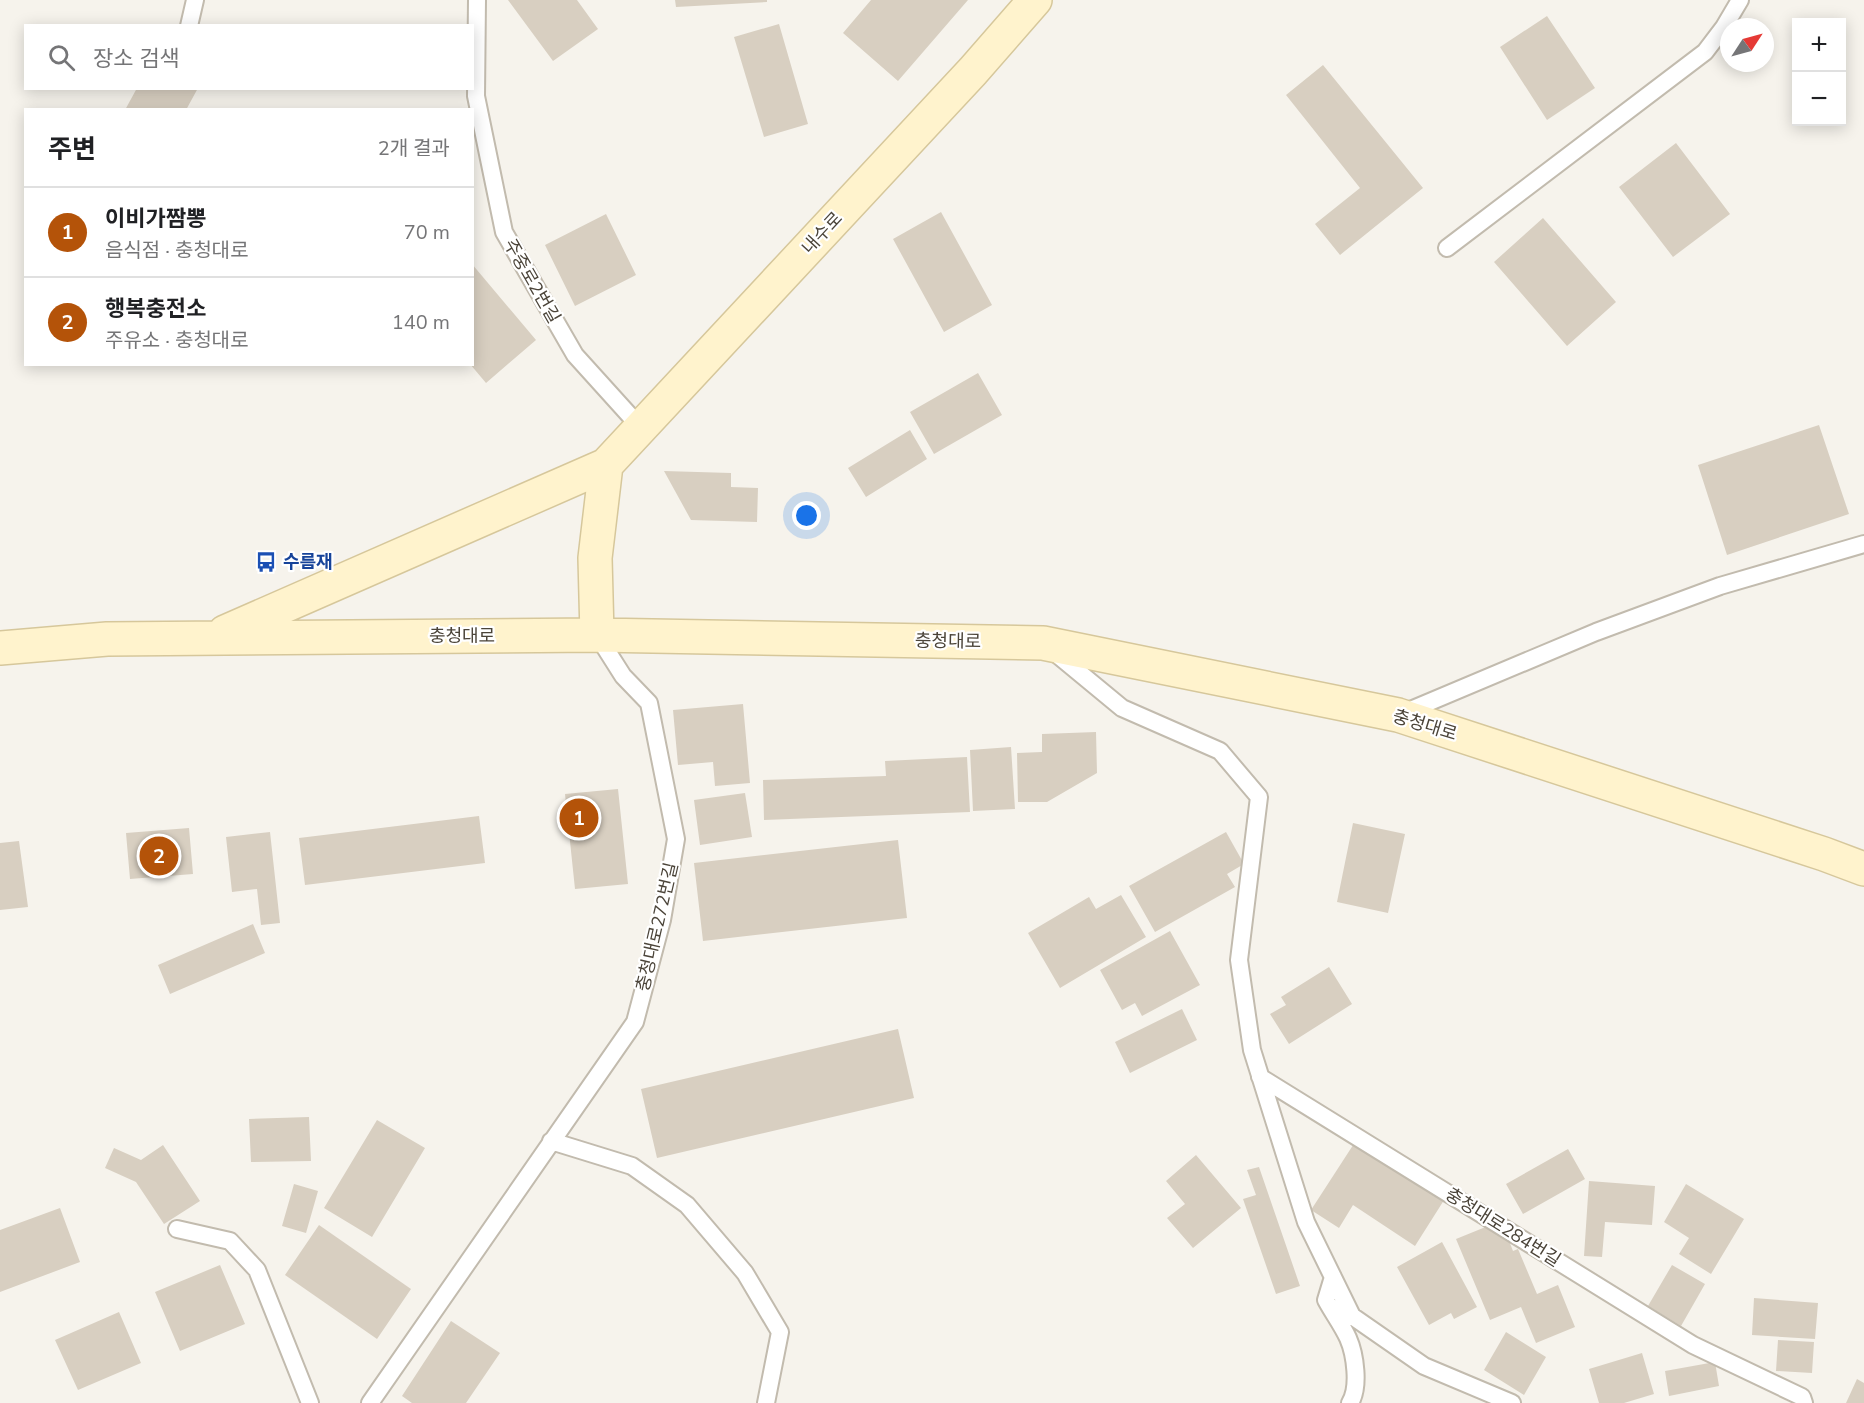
<!DOCTYPE html>
<html lang="ko">
<meta charset="utf-8">
<style>
body{margin:0;font-family:"Nunito Sans","Noto Sans KR",sans-serif;background:#f6f6f6;color:#202124}
.controls{position:absolute;right:18px;top:18px;display:grid;overflow:hidden;border-radius:0px;box-shadow:0 3px 15px #0003}
.controls button{width:54px;height:54px;display:grid;place-items:center;padding:0;border:0;border-bottom:2px solid #e0e0e0;background:#fff;color:#202124;font:30px sans-serif}
.compass{position:absolute;left:1720px;top:18px;width:54px;height:54px;border-radius:50%;background:#fff;box-shadow:0 3px 15px #0003;rotate:54deg}
.you{position:absolute;left:807px;top:516px;width:21px;height:21px;margin:-15px;border:4px solid #fff;border-radius:50%;background:#1a73e8;box-shadow:0 0 0 9px #1a73e833}
.badge{display:grid;place-items:center;width:39px;height:39px;border-radius:50%;background:#b45309;color:#fff;font-size:20px;font-weight:700}
.pin{position:absolute;translate:-50% -50%;border:3px solid #fff;box-shadow:0 2px 6px #0006}
.list{margin:0;padding:0;list-style:none}
h2{display:flex;justify-content:space-between;align-items:center;height:78px;margin:0;padding:0 24px;font-size:26px}
h2 small{font-size:20px;font-weight:400;color:#757577}
.list li{display:grid;grid-template-columns:39px 1fr auto;gap:18px;align-items:center;box-sizing:border-box;height:90px;padding:0 24px;border-top:2px solid #e0e0e0}
.list b{display:block;font-size:22px;white-space:nowrap}
.list p{margin:0;font-size:20px;white-space:nowrap;color:#757577}
.list em{font-size:20px;font-style:normal;color:#757577}
.icon{flex:none;width:33px;height:33px;fill:none;stroke:currentColor;stroke-width:2;stroke-linecap:round;stroke-linejoin:round}
.map{position:relative;flex:none;width:1864px;height:1403px;overflow:hidden}
.search{position:absolute;background:#fff;box-shadow:0 3px 15px #0003;left:24px;top:24px;width:450px;height:66px;display:flex;align-items:center;gap:15px;box-sizing:border-box;padding:0 21px;border-radius:0px;color:#757577;font-size:22px}
.panel{position:absolute;background:#fff;box-shadow:0 3px 15px #0003;left:24px;top:108px;width:450px;height:258px;border-radius:0px}
.map>svg:first-child{display:block}
</style>
<div class="map">
<svg width="1864" height="1403" viewBox="0 0 1864 1403">
<rect width="100%" height="100%" fill="#f6f3ec"/>
<path fill="#d8cfc1" d="M508 0H577L598 29 553 61Z
M675 0H767V2L676 7Z
M871 0H968L898 81 843 33Z
M1547 16 1595 88 1547 120 1500 47Z
M779 24 808 124 764 137 734 37Z
M1323 65 1423 188 1340 255 1315 224 1360 188 1286 95Z
M137 88H198L186 110H125Z
M1676 143 1730 214 1673 257 1619 187Z
M941 212 992 305 944 332 893 239Z
M606 214 636 275 575 306 545 245Z
M1543 218 1616 302 1567 346 1494 262Z
M472 264 536 340 486 383 470 364H472Z
M978 373 1002 415 934 454 910 412Z
M1819 425 1849 514 1727 555 1698 465Z
M910 430 927 459 866 497 848 468Z
M664 471 731 473V487L758 488 757 522 691 520Z
M743 704 750 783 715 786 713 762 678 765 673 710Z
M1096 732 1097 773 1047 802H1018L1017 753 1042 752V734Z
M1011 747 1015 809 973 811 970 750Z
M967 757 970 812 764 820 763 780 886 776 885 761Z
M618 789 628 884 575 889 565 794Z
M745 793 752 837 700 845 694 800Z
M479 816 485 863 305 885 299 838Z
M1353 823 1405 834 1388 913 1337 902Z
M189 828 193 874 130 879 126 833Z
M270 832 280 923 261 925 257 889 232 892 226 837Z
M1226 832 1244 864 1227 874 1235 887 1155 932 1129 886Z
M898 840 907 918 703 941 694 863Z
M19 841 28 907 0 910V843Z
M1121 895 1146 937 1060 988 1028 933 1089 897 1096 909Z
M253 924 265 953 170 994 158 965Z
M1170 931 1200 985 1142 1016 1135 1003 1122 1010 1100 970Z
M1329 967 1352 1004 1289 1044 1270 1014 1286 1005 1281 997Z
M1182 1009 1197 1040 1130 1073 1115 1042Z
M898 1029 914 1098 657 1158 641 1089Z
M309 1117 311 1161 251 1162 249 1119Z
M377 1120 425 1148 372 1237 324 1208Z
M1357 1139 1446 1197 1415 1246 1353 1205 1339 1228 1311 1210Z
M163 1145 200 1201 164 1224 136 1182 105 1168 114 1148 141 1160Z
M1568 1149 1585 1179 1523 1214 1506 1184Z
M1196 1155 1241 1208 1193 1248 1167 1218 1185 1204 1166 1181Z
M1259 1167 1300 1286 1276 1294 1243 1199 1256 1195 1247 1170Z
M1589 1181 1655 1186 1652 1225 1605 1222 1602 1257 1584 1256Z
M294 1184 318 1191 306 1233 282 1226Z
M1686 1184 1744 1219 1711 1274 1679 1254 1689 1238 1664 1222Z
M60 1208 80 1262 0 1292V1230Z
M319 1225 411 1289 377 1339 285 1275Z
M1488 1226 1506 1233 1513 1251 1518 1249 1537 1294 1558 1285 1575 1327 1536 1343 1521 1307 1490 1320 1456 1239Z
M1442 1242 1477 1307 1454 1319 1451 1313 1429 1325 1397 1267Z
M220 1265 245 1324 180 1351 155 1292Z
M1672 1265 1705 1284 1681 1326 1648 1306Z
M1754 1298 1818 1303 1815 1339 1752 1335Z
M119 1312 141 1363 78 1390 55 1340Z
M451 1321 500 1353 466 1403H412L402 1396Z
M1506 1332 1546 1357 1524 1395 1484 1370Z
M1778 1340 1814 1342 1812 1373 1776 1371Z
M1642 1353 1654 1394 1624 1403H1599L1589 1369Z
M1715 1362 1719 1386 1669 1396 1665 1371Z
M1857 1379 1864 1383V1403H1846Z"/>
<g fill="none" stroke-linecap="round" stroke-linejoin="round">
<g stroke="#c2bbae" stroke-width="20">
<path id="lane" d="M477 0 476 96 504 232 575 355 641 428
M189 26 195 0
M1447 248 1705 52 1724 27 1740 0
M1053 651 1122 708 1220 751 1259 797 1239 960 1252 1050 1306 1222 1352 1316 1424 1366 1512 1403
M1401 714 1596 632 1720 586 1864 544
M1260 1077 1693 1345 1802 1397 1804 1403
M551 1141 632 1166 687 1205 745 1273 780 1332 766 1403
M177 1229 230 1241 257 1270 310 1403
M1333 1277 1326 1300C1333 1313 1342 1325 1348 1338 1355 1354 1360 1387 1350 1403
M370 1403 635 1022 662 920 676 839 649 703 623 676 597 635"/>
</g>
<g stroke="#d6c79b" stroke-width="36">
<path id="secondary" d="M225 632 606 465 973 71 1035 0
M597 635 595 558 606 465
M0 648 107 639 597 635 1043 643 1398 715 1824 854 1864 869"/>
</g>
<use href="#lane" stroke="#fff" stroke-width="16"/>
<use href="#secondary" stroke="#fff3cd" stroke-width="33"/>
</g>
<defs>
<g id="bus-bare" transform="scale(1.62)"><path d="M-5-6H5V4H4V6H2V4H-2V6H-4V4H-5ZM-3.5-4V0h7V-4ZM-3.5 1.2v1.5H-2V1.2ZM2 1.2v1.5H3.5V1.2Z" fill="#1a4fb4" stroke="#fff" stroke-width="2.5" paint-order="stroke"/></g>
</defs>
<g fill-rule="evenodd">
<use href="#bus-bare" x="266" y="562"/>
</g>
<g text-anchor="middle" stroke-width="4.5" stroke-linejoin="round" paint-order="stroke">
<g font-size="18" fill="#4b4439" stroke="#fff">
<text transform="translate(822 233) rotate(-47)" y="6">내수로</text>
<text transform="translate(532 281) rotate(60)" y="6">주중로2번길</text>
<text x="462" y="642">충청대로</text>
<text transform="translate(948 641) rotate(1)" y="6">충청대로</text>
<text transform="translate(1425 725) rotate(17)" y="6">충청대로</text>
<text transform="translate(657 927) rotate(-77)" y="6">충청대로272번길</text>
<text transform="translate(1503 1227) rotate(32)" y="6">충청대로284번길</text>
</g>
<g font-size="18" font-weight="bold" fill="#164399" stroke="#fff" text-anchor="start">
<text x="283" y="568">수름재</text>
</g>
</g>
</svg>
<div class="controls">
<button>+</button>
<button>−</button>
</div>
<svg class="compass" viewBox="-18 -18 36 36"><path d="M0-13l5 13h-10z" fill="#e53935"/><path d="M0 13l5-13h-10z" fill="#757577"/></svg>
<div class="you"></div>
<div class="pin badge" style="left:579px;top:818px">1</div>
<div class="pin badge" style="left:159px;top:856px">2</div>
<div class="search"><svg class="icon" aria-label="search" viewBox="0 0 24 24"><circle cx="10" cy="10" r="6"/><path d="M15 15l6 6"/></svg>장소 검색</div>
<section class="panel">
<h2>주변<small>2개 결과</small></h2>
<ul class="list">
<li><span class="badge">1</span><div><b>이비가짬뽕</b><p>음식점 · 충청대로</p></div><em>70 m</em></li>
<li><span class="badge">2</span><div><b>행복충전소</b><p>주유소 · 충청대로</p></div><em>140 m</em></li>
</ul>
</section>
</div>
